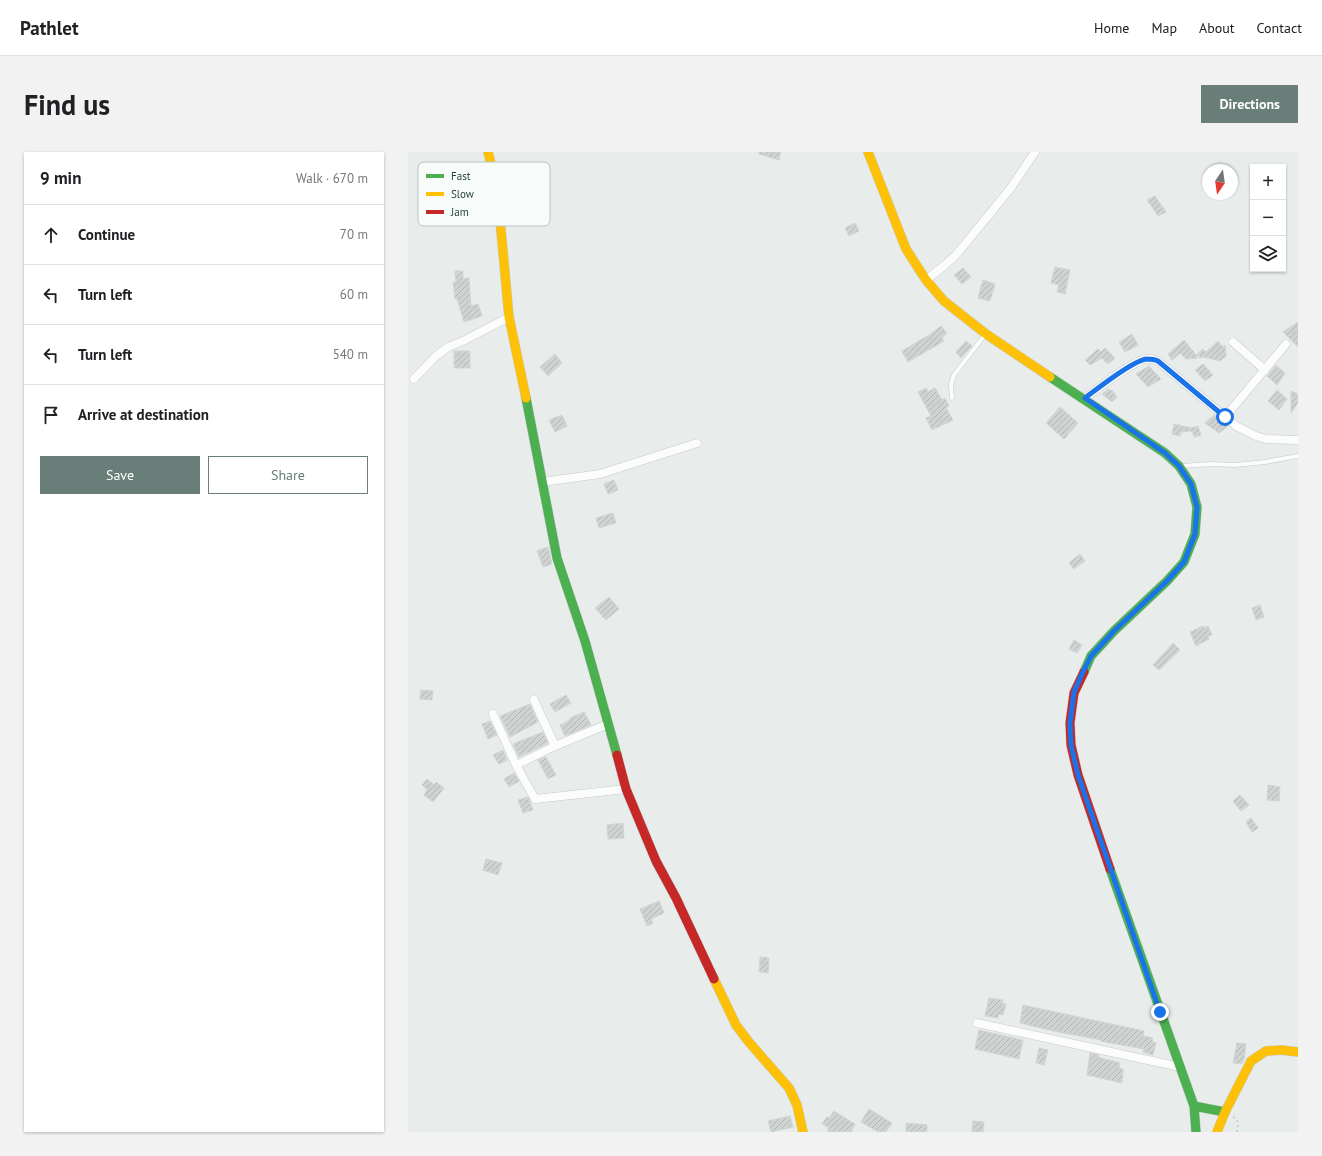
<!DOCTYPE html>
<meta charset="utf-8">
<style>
body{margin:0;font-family:"PT Sans",sans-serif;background:#f2f2f2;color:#202124}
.controls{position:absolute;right:12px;top:12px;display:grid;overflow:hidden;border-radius:0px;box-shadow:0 1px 3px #0004}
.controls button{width:36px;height:36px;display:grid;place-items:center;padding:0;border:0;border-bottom:1px solid #e0e0e0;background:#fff;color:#202124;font:20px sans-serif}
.compass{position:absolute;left:794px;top:12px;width:36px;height:36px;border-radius:50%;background:#fff;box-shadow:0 1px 3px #0004;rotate:193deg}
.stop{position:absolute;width:12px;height:12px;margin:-9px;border:3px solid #1a73e8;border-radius:50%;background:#fff}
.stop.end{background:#1a73e8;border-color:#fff;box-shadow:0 1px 4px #0008}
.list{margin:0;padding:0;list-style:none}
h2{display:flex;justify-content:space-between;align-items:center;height:52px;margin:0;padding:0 16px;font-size:17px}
h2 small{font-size:13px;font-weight:400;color:#757577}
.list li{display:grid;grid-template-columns:26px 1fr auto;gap:12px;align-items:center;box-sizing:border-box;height:60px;padding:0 16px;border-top:1px solid #e0e0e0}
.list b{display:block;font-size:15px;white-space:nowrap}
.list em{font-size:13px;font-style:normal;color:#757577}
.actions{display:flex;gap:8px;padding:12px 16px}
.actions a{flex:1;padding:9px 0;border:1px solid #697e78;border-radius:0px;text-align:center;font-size:14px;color:#697e78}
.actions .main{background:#697e78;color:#fff}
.icon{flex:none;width:22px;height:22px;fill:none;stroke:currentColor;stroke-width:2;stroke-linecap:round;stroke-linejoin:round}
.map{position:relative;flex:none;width:890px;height:980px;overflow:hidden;border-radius:0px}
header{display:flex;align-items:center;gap:24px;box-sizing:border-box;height:56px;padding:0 20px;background:#fff;border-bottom:1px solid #e0e0e0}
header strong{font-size:19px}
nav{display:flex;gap:22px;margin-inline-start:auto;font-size:14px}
.intro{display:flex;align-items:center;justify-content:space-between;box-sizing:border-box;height:96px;padding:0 24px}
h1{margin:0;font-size:28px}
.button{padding:10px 18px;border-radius:0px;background:#697e78;color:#fff;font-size:14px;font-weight:700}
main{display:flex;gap:24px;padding:0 24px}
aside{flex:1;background:#fff;border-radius:0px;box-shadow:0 1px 3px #0004}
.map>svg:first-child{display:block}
</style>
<header>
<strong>Pathlet</strong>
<nav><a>Home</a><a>Map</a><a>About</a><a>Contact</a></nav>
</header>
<div class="intro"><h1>Find us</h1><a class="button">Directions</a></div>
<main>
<aside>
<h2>9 min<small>Walk · 670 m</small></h2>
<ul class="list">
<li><svg class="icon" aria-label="ahead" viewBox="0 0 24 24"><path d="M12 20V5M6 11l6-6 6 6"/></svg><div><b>Continue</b></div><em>70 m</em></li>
<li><svg class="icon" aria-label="left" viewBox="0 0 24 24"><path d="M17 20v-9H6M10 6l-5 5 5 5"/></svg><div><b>Turn left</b></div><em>60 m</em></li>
<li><svg class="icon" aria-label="left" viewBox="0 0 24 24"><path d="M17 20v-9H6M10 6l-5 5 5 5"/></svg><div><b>Turn left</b></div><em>540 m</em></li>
<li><svg class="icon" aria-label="arrive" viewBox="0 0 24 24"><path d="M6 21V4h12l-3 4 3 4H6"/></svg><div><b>Arrive at destination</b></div></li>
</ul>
<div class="actions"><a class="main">Save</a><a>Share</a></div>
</aside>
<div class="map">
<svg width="890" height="980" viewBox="0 0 890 980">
<defs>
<pattern id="building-hatch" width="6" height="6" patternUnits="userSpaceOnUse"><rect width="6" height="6" fill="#cfd4d2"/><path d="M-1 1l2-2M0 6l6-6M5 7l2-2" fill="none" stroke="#b2b7b5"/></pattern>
</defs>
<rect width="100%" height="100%" fill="#e8edeb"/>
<path fill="url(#building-hatch)" stroke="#d1d6d4" d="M351 0H373L371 8 351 2Z
M747 44 758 60 750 64 739 48Z
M447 71 451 79 441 84 437 76Z
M647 115 662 118 657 142 649 140 651 133 643 131Z
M555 116 563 125 554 132 546 123Z
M47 119H55V127L61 126 63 154 70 152 74 164 56 170 49 147H47L45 130H48Z
M575 128 587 132 582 149 570 146Z
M890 170V195L875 180Z
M533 174 539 181 534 186 536 189 500 210 494 199 521 183Z
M724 182 730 193 717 200 711 190Z
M776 188 788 203 795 197 798 200 810 189 815 195 817 193 818 204 812 209 796 205 791 206 792 204 787 203 790 206 778 207 772 201 764 208 760 202Z
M558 189 564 194 553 206 548 200Z
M697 196 707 206 700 212 694 206 682 213 677 208 690 197 693 200Z
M46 199H62V216H46Z
M147 202 154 211 140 224 132 215Z
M795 212 805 223 797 229 787 218Z
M868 213 877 221 869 233 859 224Z
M741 214 753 227 740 235 728 222Z
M518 236 520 240 527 236 534 248 537 246 541 254 538 256 545 268 524 278 518 266 523 264 510 240Z
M701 237 703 239 704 238 709 245 704 250 694 242Z
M869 238 879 247 871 258 860 249Z
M883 239 890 242V251L883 261Z
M652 255 670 271 656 287 638 271Z
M154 263 159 274 147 280 141 268Z
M806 263 820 274 811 281 797 271Z
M766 272 783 276 790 274 793 283 786 285 784 279 773 280 772 284 764 282Z
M206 328 210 338 200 342 196 332Z
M205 361 208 371 191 376 188 366Z
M140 395 144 412 135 415 129 399Z
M672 402 677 409 666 417 661 411Z
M201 445 211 457 198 468 187 456Z
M852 453 856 465 848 468 844 456Z
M795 474 796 476 800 474 804 483 800 484 801 487 788 494 782 480Z
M666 488 674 493 669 501 661 497Z
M765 491 772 498 751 518 745 513Z
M13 538 25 539 24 548 12 547Z
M158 543 163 551 147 560 142 552Z
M122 552 130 570 102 585 92 564Z
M176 560 183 573 157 584 152 573 162 568V566Z
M82 569 89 583 80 587 74 572Z
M135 580 140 591 111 605 105 592Z
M95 598 99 608 91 612 85 603Z
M138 605 148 623 140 627 130 608Z
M106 621 111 629 101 635 96 627Z
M19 627 26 633 28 630 36 636 25 650 16 643 19 638 14 633Z
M860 633 872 635 871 649 859 648Z
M832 643 841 653 833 659 825 649Z
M120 645 125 658 115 661 110 648Z
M843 666 850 676 844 680 838 670Z
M215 671 216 686 200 687 199 673Z
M78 707 94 711 90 723 75 718Z
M251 749 256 761 243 767 245 771 239 774 232 757Z
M352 805 361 806 360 821 351 820Z
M581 846 595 848 594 851 598 852 595 863 591 862 590 866 577 864Z
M615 853 736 879 735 884 745 886 744 890 748 891 745 903 735 900 736 897 697 890 693 889V888L667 883 650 880 612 871Z
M571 878 615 888 611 907 567 897Z
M829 891 838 892 836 908 834 912 825 911Z
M631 896 640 898 636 913 628 911Z
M682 901 691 903 690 905 712 911 711 916 715 917 714 931 679 923Z
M461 957 484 971 478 980H470L453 970Z
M426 959 447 972 443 980H419L421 976 414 972 419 965 421 966Z
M382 964 385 975 363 980 360 969Z
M565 969 576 970 575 980H564Z
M498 971 519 973V980H498Z"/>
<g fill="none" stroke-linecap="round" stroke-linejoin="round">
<g stroke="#c5cac8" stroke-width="5">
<path id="lane" d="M544 246 543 232 546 223 576 184
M773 314 804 312 827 313 857 310 890 304"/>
</g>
<g stroke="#c5cac8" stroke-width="9">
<path id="street" d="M518 128 537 113 548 103 602 37 627 0
M825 190 857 218
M6 227 28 204 40 195 55 189 101 165
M677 246C690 237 724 209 738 207 743 206 746 207 750 209L828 274 848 284 858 287 890 288
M817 265 878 192
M134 330 192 322 289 291
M126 548 147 594
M85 562 108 613 127 647 218 637
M108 613 147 594 200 572
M569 871 772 915"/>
</g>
<g stroke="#c3cbc8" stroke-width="10">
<path id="fast" d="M642 225 757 301 771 314 783 332 789 355 787 382 776 410 759 429 706 479 683 504 676 520
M118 246 149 406 177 489 209 603
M702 717 786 954 788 980
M786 954 817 960"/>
</g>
<g stroke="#c3cbc8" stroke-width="10">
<path id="slow" d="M80 0 89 35 101 165 118 246
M460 0 498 97 518 128 536 149 578 182 642 225
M306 827 328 873 340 889 381 936 389 953 395 980
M809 980 817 960 843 909 858 899 874 898 890 900"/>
</g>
<g stroke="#c3cbc8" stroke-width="10">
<path id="jam" d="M676 520 666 541 662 571 663 593 670 623 702 717
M209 603 218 637 248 709 268 746 306 827"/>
</g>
<path stroke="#c3ccca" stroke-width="1.5" stroke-dasharray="2 3" stroke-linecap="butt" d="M825 965C832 969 830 974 829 980"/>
<use href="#lane" stroke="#fcfcfc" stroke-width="4"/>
<use href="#street" stroke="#fcfcfc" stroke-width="8"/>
<use href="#fast" stroke="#4caf50" stroke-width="9"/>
<use href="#slow" stroke="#ffc107" stroke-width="9"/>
<use href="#jam" stroke="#c62828" stroke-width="9"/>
</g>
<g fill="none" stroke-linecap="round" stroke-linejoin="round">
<path stroke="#1a73e8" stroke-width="5" d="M752 860 670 623 663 593 662 571 666 540 674 522 683 504 706 479 759 429 776 410 787 382 789 355 783 332 771 314 757 301 677 246C689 237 724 209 738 207 743 207 746 207 750 209L817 265"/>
</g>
<rect x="10" y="10" width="132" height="64" rx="6" fill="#f7fbf9" stroke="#b8c4c0" stroke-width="1"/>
<rect x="18" y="22" width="18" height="4" fill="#4caf50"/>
<rect x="18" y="40" width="18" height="4" fill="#ffc107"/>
<rect x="18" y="58" width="18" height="4" fill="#c62828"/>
<g font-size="11" fill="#24423a">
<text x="43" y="28">Fast</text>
<text x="43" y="46">Slow</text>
<text x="43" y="64">Jam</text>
</g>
</svg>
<div class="controls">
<button>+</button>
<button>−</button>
<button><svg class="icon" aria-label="layers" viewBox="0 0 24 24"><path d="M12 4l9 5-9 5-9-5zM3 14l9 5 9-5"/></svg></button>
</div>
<svg class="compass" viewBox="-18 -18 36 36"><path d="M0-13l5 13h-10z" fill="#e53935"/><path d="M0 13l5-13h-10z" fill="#757577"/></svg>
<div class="stop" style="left:817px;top:265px"></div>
<div class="stop end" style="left:752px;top:860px"></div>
</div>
</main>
